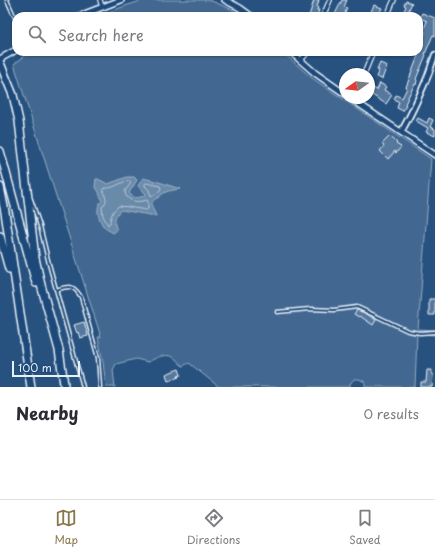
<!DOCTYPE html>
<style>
body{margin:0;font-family:"Playpen Sans",sans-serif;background:#f2f2f3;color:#2b2b33}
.compass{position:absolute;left:339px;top:68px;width:36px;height:36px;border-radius:50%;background:#fff;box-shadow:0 1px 3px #0004;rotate:255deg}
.scale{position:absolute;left:12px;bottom:10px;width:68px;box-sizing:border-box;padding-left:4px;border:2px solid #e8f1f8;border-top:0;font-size:11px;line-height:14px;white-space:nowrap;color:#e8f1f8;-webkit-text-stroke:3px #1f4a7a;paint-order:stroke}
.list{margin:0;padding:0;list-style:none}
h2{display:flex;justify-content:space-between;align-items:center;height:52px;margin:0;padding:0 16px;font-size:17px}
h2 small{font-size:13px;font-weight:400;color:#7c7c81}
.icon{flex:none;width:22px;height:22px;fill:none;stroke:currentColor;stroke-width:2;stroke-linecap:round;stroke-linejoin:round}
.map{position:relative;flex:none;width:435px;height:387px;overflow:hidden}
.search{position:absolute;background:#fff;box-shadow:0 1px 3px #0004;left:12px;right:12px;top:12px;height:44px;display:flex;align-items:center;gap:10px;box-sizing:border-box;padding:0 14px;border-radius:12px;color:#7c7c81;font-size:15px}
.sheet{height:112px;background:#fff}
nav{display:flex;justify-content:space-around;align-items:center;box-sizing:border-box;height:56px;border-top:1px solid #e1e1e2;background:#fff;font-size:11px;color:#7c7c81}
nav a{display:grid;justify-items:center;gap:2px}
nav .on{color:#8a764a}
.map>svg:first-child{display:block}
</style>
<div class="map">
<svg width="435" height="387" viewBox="0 0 435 387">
<rect width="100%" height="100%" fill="#27517f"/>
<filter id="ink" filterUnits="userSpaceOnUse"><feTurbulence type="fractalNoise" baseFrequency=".025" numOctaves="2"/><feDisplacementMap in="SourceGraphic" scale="8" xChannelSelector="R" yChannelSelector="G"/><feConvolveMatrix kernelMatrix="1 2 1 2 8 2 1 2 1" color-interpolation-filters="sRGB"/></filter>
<g filter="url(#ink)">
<path fill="#436891" stroke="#96acc4" d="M144 0H209L231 9 241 16H97L131 4Z
M30 52H282L312 78 431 159 418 329 435 330V335L417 334 415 387H365V382L359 379H354L350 384V387H219L189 363 183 366C179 364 177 359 173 357 164 353 156 358 148 362L136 359 116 364 113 370 115 387H106L103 362 98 337H101L14 64Z"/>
<path fill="#6b8aaa" stroke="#9db3c9" d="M127 177H134L137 180 129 193C134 199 139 199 146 194L138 186 143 178 159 182 180 189C170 191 166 190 159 197 156 199 152 200 152 204 151 208 155 212 156 216L121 210C114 216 113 222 117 230L113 233C111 231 107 230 105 228 99 222 94 206 102 201V199L100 196 99 192 95 186 96 179H98L108 184Z"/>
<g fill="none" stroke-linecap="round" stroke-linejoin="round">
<path stroke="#b6c8d9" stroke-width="1" d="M127 181H130L131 183 125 191 126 196C133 203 138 202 147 200L148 201V209L146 210 128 207 119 206C112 211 111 215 110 223L108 225 103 216 102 207C110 199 104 197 103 189L105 188C113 189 119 183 127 181Z
M147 183 160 186 161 189 156 194 151 196 149 190 145 186V184Z"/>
</g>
<path fill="#57789d" stroke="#e8f1f8" d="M314 0H319L317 7H318L317 10H319L317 16H309Z
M342 0H347L344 7 347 8 344 16H334Z
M406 1 412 3 406 16H402L406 6 404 5Z
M374 5 382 8 378 16H369Z
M422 13 435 18V36L433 35 425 54 426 55 416 79 417 80 416 85 415 84 410 93 405 104 406 105 403 111 397 108 399 102 394 99 396 95 402 98 407 88 406 87 418 56 416 55 417 52H419L423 45 419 44 421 39H422L425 32 423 31 427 21 420 18Z
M380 63 387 66 382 79 376 77 379 70H377Z
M380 83 386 87 384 90 392 95 386 104 369 93V86L377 90Z
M418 118 427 123 429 118 433 120 430 127 435 129V136L426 132 428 128 416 121Z
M390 136 397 143 396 144 401 147 396 153 395 151 388 159 380 151 384 146 382 144Z
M429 299H435V315H429Z
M357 310 367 314 376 320 373 325 360 316 359 317 354 314Z
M84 322 88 336 80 338 78 332 77 333 74 325Z
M179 369 181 375 178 376 179 377 168 381 166 374Z
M427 370H431V372H432V375H433L432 387H421V382H426Z"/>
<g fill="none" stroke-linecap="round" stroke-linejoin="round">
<g stroke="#e8f1f8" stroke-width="5">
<path id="service" d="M7 0 16 20
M31 199 40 226 49 264 83 387
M56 290C69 286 73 284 81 297L98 358 100 387
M277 312 310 309 334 310 357 307 408 331 420 333 435 332"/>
</g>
<g stroke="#e8f1f8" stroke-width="6">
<path id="minor" d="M100 0 102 7
M323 16 330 0
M387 16 394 0
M300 61 308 52
M364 74 373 52"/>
</g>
<g stroke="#e8f1f8" stroke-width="8">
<path id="tertiary" d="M401 132C411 115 419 97 427 78 430 71 432 63 435 55"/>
</g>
<g stroke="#e8f1f8" stroke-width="8">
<path id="secondary" d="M225 0 240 8 251 16
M79 16 121 0
M291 52 315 73 345 94
M0 59 16 50
M350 98 435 155"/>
</g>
<g stroke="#e8f1f8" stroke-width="10">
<path id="motorway" d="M0 63 13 95 19 121 32 233 35 258 41 285 59 350 64 384
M0 151 36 283
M0 187 5 212 31 387
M0 236 9 269"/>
</g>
<use href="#service" stroke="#1f4a7a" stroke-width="2"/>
<use href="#minor" stroke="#1f4a7a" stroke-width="3.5"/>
<use href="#tertiary" stroke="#1f4a7a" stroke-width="4.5"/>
<use href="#secondary" stroke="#1f4a7a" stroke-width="5"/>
<use href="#motorway" stroke="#1f4a7a" stroke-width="7"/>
</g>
</g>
</svg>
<svg class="compass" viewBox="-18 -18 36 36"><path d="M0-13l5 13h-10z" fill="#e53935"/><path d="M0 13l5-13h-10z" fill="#7c7c81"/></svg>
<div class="scale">100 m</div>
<div class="search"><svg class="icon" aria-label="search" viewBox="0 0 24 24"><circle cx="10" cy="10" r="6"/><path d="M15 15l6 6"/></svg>Search here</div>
</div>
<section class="sheet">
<h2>Nearby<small>0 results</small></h2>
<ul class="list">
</ul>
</section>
<nav>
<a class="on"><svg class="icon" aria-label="map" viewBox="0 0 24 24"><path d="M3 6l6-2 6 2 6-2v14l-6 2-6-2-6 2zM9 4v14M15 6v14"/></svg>Map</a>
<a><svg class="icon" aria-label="directions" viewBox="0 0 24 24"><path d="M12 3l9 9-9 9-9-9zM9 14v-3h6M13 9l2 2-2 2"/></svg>Directions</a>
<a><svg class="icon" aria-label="saved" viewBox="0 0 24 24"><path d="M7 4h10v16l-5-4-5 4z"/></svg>Saved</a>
</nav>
